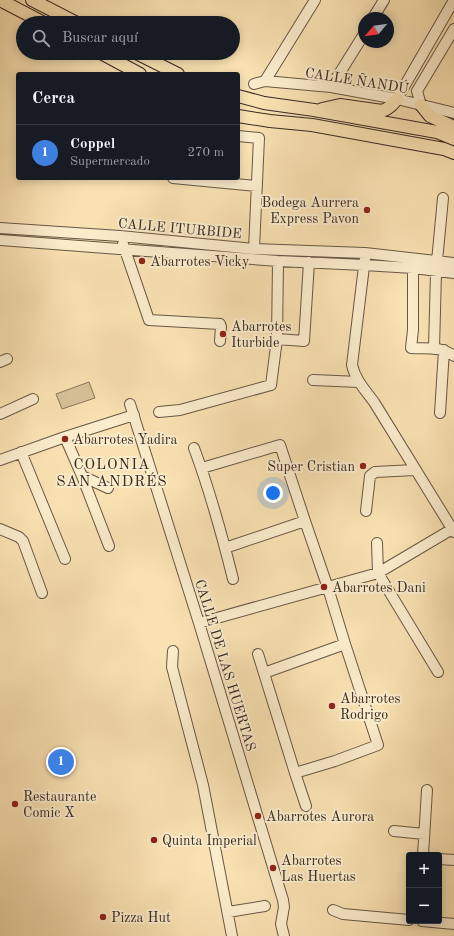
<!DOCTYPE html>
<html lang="es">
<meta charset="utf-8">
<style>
body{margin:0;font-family:"Old Standard TT",serif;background:#20242c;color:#f1f3f6}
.controls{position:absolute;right:12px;bottom:12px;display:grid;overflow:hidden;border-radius:4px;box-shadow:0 2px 10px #0003}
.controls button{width:36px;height:36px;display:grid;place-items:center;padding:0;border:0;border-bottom:1px solid #363941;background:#171b24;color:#f1f3f6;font:20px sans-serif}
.compass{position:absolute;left:358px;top:12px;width:36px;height:36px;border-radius:50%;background:#171b24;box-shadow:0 2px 10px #0003;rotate:241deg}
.you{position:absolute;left:273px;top:493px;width:14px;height:14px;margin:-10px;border:3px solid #fff;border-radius:50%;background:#1a73e8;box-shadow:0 0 0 6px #1a73e833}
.badge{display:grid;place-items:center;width:26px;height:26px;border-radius:50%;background:#0b8043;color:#fff;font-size:13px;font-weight:700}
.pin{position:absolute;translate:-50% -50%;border:2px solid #fff;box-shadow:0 1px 4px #0006}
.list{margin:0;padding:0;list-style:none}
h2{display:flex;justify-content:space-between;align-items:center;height:52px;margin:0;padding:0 16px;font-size:17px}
h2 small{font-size:13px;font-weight:400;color:#9ea1a6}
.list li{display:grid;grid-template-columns:26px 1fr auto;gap:12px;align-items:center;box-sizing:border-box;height:56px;padding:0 16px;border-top:1px solid #363941}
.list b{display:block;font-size:15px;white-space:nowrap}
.list p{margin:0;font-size:13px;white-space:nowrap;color:#9ea1a6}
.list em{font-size:13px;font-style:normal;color:#9ea1a6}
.icon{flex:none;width:22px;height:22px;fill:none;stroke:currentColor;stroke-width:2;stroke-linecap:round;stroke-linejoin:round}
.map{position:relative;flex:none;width:454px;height:936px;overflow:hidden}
.search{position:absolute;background:#171b24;box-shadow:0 2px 10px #0003;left:16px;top:16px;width:224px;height:44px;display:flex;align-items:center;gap:10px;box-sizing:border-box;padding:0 14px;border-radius:22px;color:#9ea1a6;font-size:15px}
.panel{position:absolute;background:#171b24;box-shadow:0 2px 10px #0003;left:16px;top:72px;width:224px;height:108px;border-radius:4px}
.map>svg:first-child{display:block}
</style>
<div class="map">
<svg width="454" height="936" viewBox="0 0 454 936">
<rect width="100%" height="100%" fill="#f9e1b1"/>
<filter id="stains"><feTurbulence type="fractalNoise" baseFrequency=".005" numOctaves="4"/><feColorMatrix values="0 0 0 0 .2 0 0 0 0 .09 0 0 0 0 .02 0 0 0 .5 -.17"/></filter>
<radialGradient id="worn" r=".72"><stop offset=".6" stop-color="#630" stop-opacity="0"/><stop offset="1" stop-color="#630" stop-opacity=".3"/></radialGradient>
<path fill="#d8c299" stroke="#88765e" d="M89 382 95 398 62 409 56 394Z"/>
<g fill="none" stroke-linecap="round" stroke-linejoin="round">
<g stroke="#685746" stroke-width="12">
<path id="minor" d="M373 18 384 0
M265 81 315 0
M254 84 265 81 331 87 397 99 454 113
M331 87 364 34
M397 99 454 0
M421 105 417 91 454 29
M238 136 259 138 254 249
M173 178 257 186
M0 228 120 236 254 249 365 253 454 263
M0 240 278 261 364 265 413 268 454 273
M123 244 149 320 220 324 221 327 220 341
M365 258 352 365C355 379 365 390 374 402L454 532
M414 261 413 268V330L411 348C425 349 442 346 454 356
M277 339 304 341 309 262
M434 349 436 272 443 198
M0 362 7 359
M313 380 359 382
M130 404 199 623 283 900 284 907 281 924 284 936
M159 412 180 410 271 385 277 339 278 261
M440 413 444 350
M0 414 33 399
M65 437 82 476 109 546
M194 448C210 491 222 535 233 579
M21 452 65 559
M0 460 65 437 134 415
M202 468 280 445 305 521 328 588 345 644 378 745 335 761 295 773
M82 476 108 488
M366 511 370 476 375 472 415 470
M0 529 19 537 23 541 42 593
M377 543 378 573 438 672
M225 548 305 521
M199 623 378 573 454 528
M173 651 172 667 203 785 232 936
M258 654 295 773 306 806
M264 673 345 644
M394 831 424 834
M423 855 427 790
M439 859 454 860
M333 910 343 914 409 920
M228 912 265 906
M422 921 454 924"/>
</g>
<g stroke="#372923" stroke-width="14">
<path id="major" d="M0 0 44 23
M32 0 77 23
M101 53 140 74
M136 53 178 74
M238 96 264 103 314 110 437 132 454 139
M421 105 430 116 454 127
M322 109 340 105 382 111C389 109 393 104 397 99
M238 116 270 121 312 125 444 149 454 153"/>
</g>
<use href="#minor" stroke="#fbeccc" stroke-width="10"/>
<use href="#major" stroke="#f9e1b1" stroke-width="12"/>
</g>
<g fill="#8f2418" stroke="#fbeccc" stroke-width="1.5">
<circle cx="367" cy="210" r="4"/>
<circle cx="142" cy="261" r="4"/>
<circle cx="223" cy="334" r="4"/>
<circle cx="65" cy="439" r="4"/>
<circle cx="363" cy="466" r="4"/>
<circle cx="324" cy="587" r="4"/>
<circle cx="332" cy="706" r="4"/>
<circle cx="15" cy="804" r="4"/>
<circle cx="258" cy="816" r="4"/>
<circle cx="154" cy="840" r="4"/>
<circle cx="273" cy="868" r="4"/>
<circle cx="103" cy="917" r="4"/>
</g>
<g text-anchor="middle" stroke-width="4" stroke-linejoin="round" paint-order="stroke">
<g font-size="14" fill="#372923" stroke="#fbeccc">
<text transform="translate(357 80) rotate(9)" y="5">CALLE ÑANDÚ</text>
<text transform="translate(180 228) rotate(5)" y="5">CALLE ITURBIDE</text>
<text transform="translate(226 665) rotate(73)" y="5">CALLE DE LAS HUERTAS</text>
</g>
<g font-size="14" fill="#372923" stroke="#fbeccc" text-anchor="start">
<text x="359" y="207" text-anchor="end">Bodega Aurrera<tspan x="359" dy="16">Express Pavon</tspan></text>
<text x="150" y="266">Abarrotes Vicky</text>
<text x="231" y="331">Abarrotes<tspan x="231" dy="16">Iturbide</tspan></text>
<text x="73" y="444">Abarrotes Yadira</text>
<text x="355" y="471" text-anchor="end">Super Cristian</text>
<text x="332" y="592">Abarrotes Dani</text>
<text x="340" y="703">Abarrotes<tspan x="340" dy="16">Rodrigo</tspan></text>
<text x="23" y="801">Restaurante<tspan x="23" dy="16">Comic X</tspan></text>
<text x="266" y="821">Abarrotes Aurora</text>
<text x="162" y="845">Quinta Imperial</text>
<text x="281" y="865">Abarrotes<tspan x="281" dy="16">Las Huertas</tspan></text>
<text x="111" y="922">Pizza Hut</text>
</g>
<g font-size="15" letter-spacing="1" fill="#372923" stroke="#fbeccc">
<text x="112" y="469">COLONIA<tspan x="112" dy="17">SAN ANDRÉS</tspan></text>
</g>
</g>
<rect width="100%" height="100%" filter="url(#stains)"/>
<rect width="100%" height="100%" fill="url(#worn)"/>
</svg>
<div class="controls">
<button>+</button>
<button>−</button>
</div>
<svg class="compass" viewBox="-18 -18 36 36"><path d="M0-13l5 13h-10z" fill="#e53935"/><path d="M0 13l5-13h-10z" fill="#9ea1a6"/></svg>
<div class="you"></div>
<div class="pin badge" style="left:61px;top:762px;background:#3f7fe0">1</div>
<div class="search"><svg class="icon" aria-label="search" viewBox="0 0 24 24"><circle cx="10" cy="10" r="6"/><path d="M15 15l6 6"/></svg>Buscar aquí</div>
<section class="panel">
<h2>Cerca<small></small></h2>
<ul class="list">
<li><span class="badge" style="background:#3f7fe0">1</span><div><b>Coppel</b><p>Supermercado</p></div><em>270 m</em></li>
</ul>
</section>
</div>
